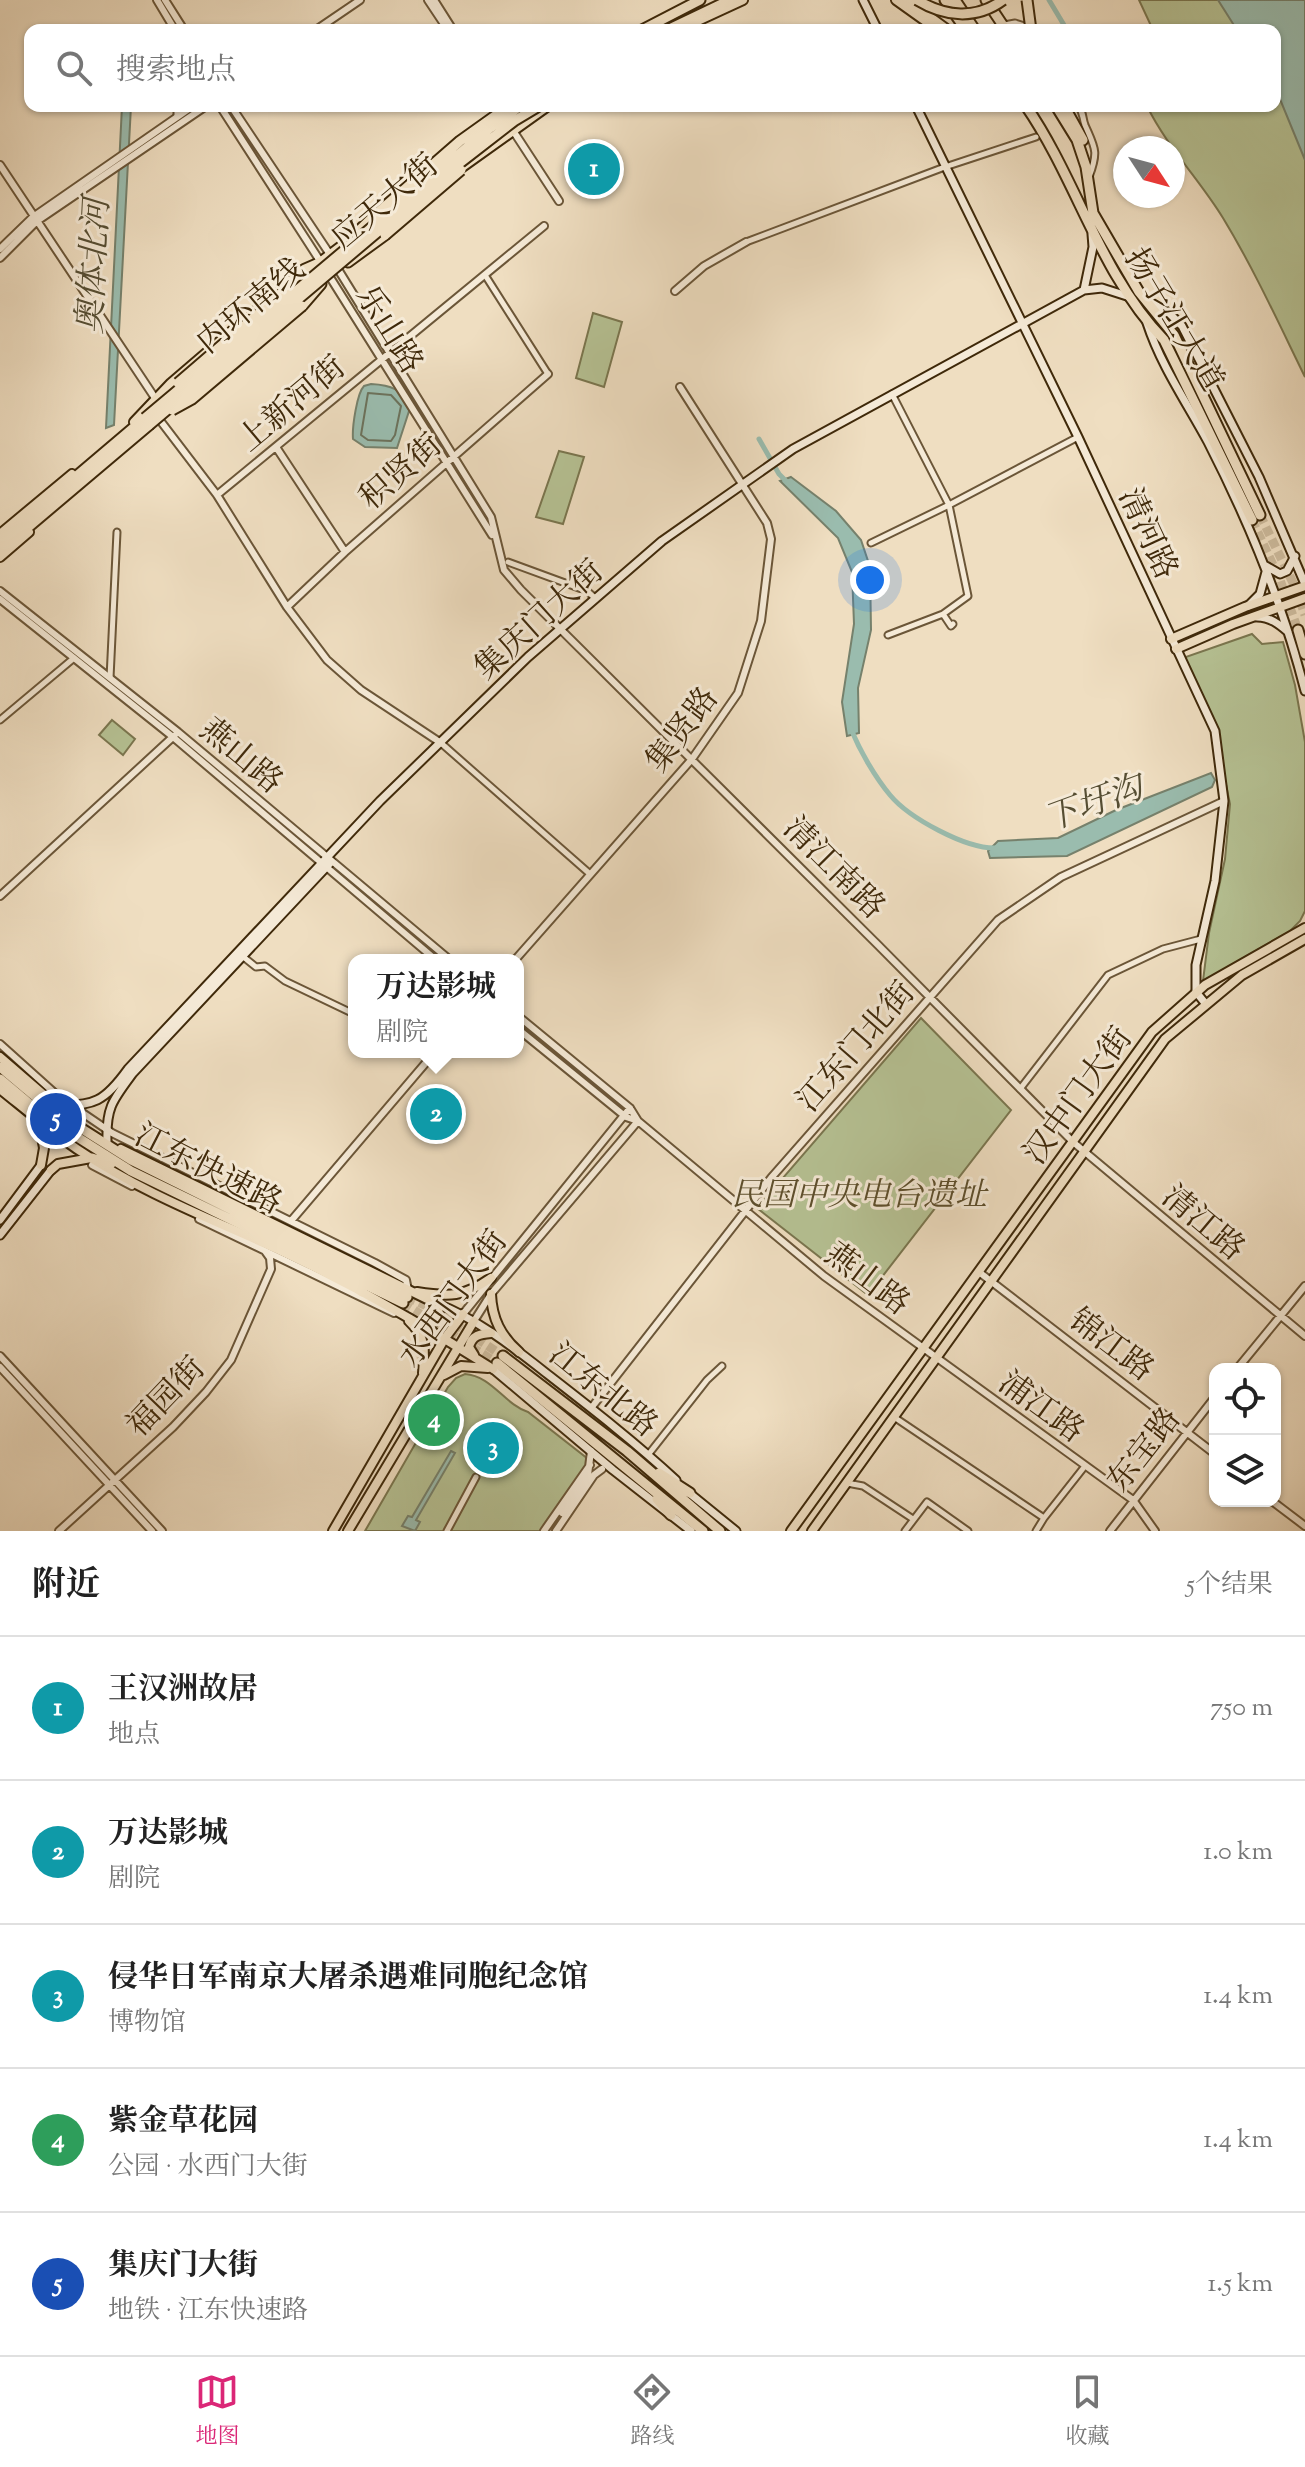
<!DOCTYPE html>
<html lang="zh">
<meta charset="utf-8">
<style>
body{margin:0;font-family:"Sorts Mill Goudy","Noto Serif SC",serif;background:#f2f2f2;color:#222}
.controls{position:absolute;right:24px;bottom:24px;display:grid;overflow:hidden;border-radius:16px;box-shadow:0 2px 6px #0004}
.controls button{width:72px;height:72px;display:grid;place-items:center;padding:0;border:0;border-bottom:2px solid #e0e0e0;background:#fff;color:#222;font:40px sans-serif}
.compass{position:absolute;left:1113px;top:136px;width:72px;height:72px;border-radius:50%;background:#fff;box-shadow:0 2px 6px #0004;rotate:126deg}
.you{position:absolute;left:870px;top:580px;width:28px;height:28px;margin:-20px;border:6px solid #fff;border-radius:50%;background:#1a73e8;box-shadow:0 0 0 12px #1a73e833}
.badge{display:grid;place-items:center;width:52px;height:52px;border-radius:50%;background:#db2777;color:#fff;font-size:26px;font-weight:700}
.pin{position:absolute;translate:-50% -50%;border:4px solid #fff;box-shadow:0 2px 8px #0006}
.popup{position:absolute;left:348px;top:954px;width:176px;height:104px;box-sizing:border-box;display:grid;place-content:center;border-radius:16px;background:#fff;filter:drop-shadow(0 2px 6px #0005);font-size:26px;white-space:nowrap;color:#767676}
.popup b{font-size:30px;color:#222}
.popup::after{content:'';position:absolute;left:50%;top:100%;margin-left:-16px;border:16px solid transparent;border-top-color:#fff}
.list{margin:0;padding:0;list-style:none}
h2{display:flex;justify-content:space-between;align-items:center;height:104px;margin:0;padding:0 32px;font-size:34px}
h2 small{font-size:26px;font-weight:400;color:#767676}
.list li{display:grid;grid-template-columns:52px 1fr auto;gap:24px;align-items:center;box-sizing:border-box;height:144px;padding:0 32px;border-top:2px solid #e0e0e0}
.list b{display:block;font-size:30px;white-space:nowrap}
.list p{margin:0;font-size:26px;white-space:nowrap;color:#767676}
.list em{font-size:26px;font-style:normal;color:#767676}
.icon{flex:none;width:44px;height:44px;fill:none;stroke:currentColor;stroke-width:2;stroke-linecap:round;stroke-linejoin:round}
.map{position:relative;flex:none;width:1305px;height:1531px;overflow:hidden}
.search{position:absolute;background:#fff;box-shadow:0 2px 6px #0004;left:24px;right:24px;top:24px;height:88px;display:flex;align-items:center;gap:20px;box-sizing:border-box;padding:0 28px;border-radius:16px;color:#767676;font-size:30px}
.sheet{height:824px;background:#fff}
nav{display:flex;justify-content:space-around;align-items:center;box-sizing:border-box;height:112px;border-top:2px solid #e0e0e0;background:#fff;font-size:22px;color:#767676}
nav a{display:grid;justify-items:center;gap:4px}
nav .on{color:#db2777}
.map>svg:first-child{display:block}
</style>
<div class="map">
<svg width="1305" height="1531" viewBox="0 0 1305 1531">
<rect width="100%" height="100%" fill="#efdec1"/>
<filter id="stains"><feTurbulence type="fractalNoise" baseFrequency=".0025" numOctaves="4"/><feColorMatrix values="0 0 0 0 .2 0 0 0 0 .09 0 0 0 0 .02 0 0 0 .5 -.17"/></filter>
<radialGradient id="worn" r=".72"><stop offset=".6" stop-color="#630" stop-opacity="0"/><stop offset="1" stop-color="#630" stop-opacity=".3"/></radialGradient>
<path fill="#b6c294" stroke="#7a764f" stroke-width="2" d="M1139 0H1241L1257 30H1153Z
M1275 67 1305 135V377C1279 324 1254 269 1223 218 1200 180 1167 147 1147 106H1275Z
M593 313 622 322 604 387 576 378Z
M559 451 584 457 563 524 536 517Z
M1252 634 1262 644 1283 642 1295 685 1305 742V911L1300 921 1290 931 1203 981 1209 933 1225 859 1230 804 1215 731 1180 659Z
M112 720 135 739 123 755 99 735Z
M921 1018 1011 1110 868 1295 757 1208Z
M465 1374C492 1376 504 1404 528 1412L588 1459 587 1465 541 1531H365L448 1387 456 1378Z"/>
<path fill="#9abcae" stroke="#76816c" stroke-width="2" d="M1218 0H1305V160L1275 87V30H1237Z
M122 106H131L114 425 106 428Z
M371 384C392 385 401 389 410 408L397 448 365 447 353 439C352 427 357 393 364 386Z
M791 477 836 511 861 540 870 567 871 630 858 688 859 733 847 736 842 702 854 624 852 572 838 538 780 481Z
M1211 773 1215 780 1212 787 1067 856 990 858 988 851 998 841 1058 838 1116 810Z
M451 1451 455 1453 416 1520 420 1522 415 1531 402 1526 408 1516 412 1517Z"/>
<g fill="none" stroke-linecap="round" stroke-linejoin="round">
<path stroke="#6c725c" stroke-width="2" d="M368 393 391 395 401 406 395 435 391 441 368 440 361 435Z"/>
<path stroke="#9abcae" stroke-width="5" d="M1049 0 1067 30
M759 439 779 474 788 483
M851 729C860 751 875 777 890 795 909 818 966 849 996 848"/>
<path stroke="#ccba9c" stroke-width="6" stroke-dasharray="6 3" stroke-linecap="butt" d="M549 1531 562 1513"/>
<path stroke="#ccba9c" stroke-width="9" stroke-dasharray="9 4.5" stroke-linecap="butt" d="M1260 515 1296 589 1305 615
M1252 520 1280 580 1298 630
M407 1297 429 1307 503 1356
M403 1303 497 1363"/>
<g stroke="#6b5638" stroke-width="9">
<path id="minor" d="M1004 25 1015 23 1037 30
M177 106V117
M1078 106C1084 113 1082 117 1085 125 1095 148 1099 151 1089 177
M746 242 942 168 1036 137
M485 275 548 374
M871 543 949 505 1078 437
M508 562 587 591 595 598
M943 614 951 626 953 624
M888 635 943 614 968 596 949 505 892 394
M110 678 117 532
M0 720 74 658
M441 743 590 874
M241 955 256 967 265 966 285 981 354 1014
M1020 1089 1108 975 1163 949 1201 939
M894 1417 1044 1518 1085 1466
M648 1455 707 1380 722 1366
M847 1483 863 1486 913 1519
M447 1531 476 1477
M905 1531 927 1502 968 1531
M1036 1531 1044 1518"/>
</g>
<g stroke="#6b5638" stroke-width="10">
<path id="tertiary" d="M157 0 175 30
M165 0 184 30
M428 0 448 30
M434 0 453 30
M316 30 360 0
M220 106 322 264
M231 106 331 256
M512 129 559 201
M0 165 155 398
M0 249 33 217 193 106
M0 258 37 221 206 106
M336 266 491 517 504 570 521 590 878 945 1073 1142 1305 1336
M328 274 492 535
M675 291 704 266 746 242
M159 419 217 495 287 607 327 660 361 690 441 743
M276 447 345 552
M217 495 544 226
M0 591 178 732 450 960
M0 599 173 737 436 960
M287 607 345 552 548 374
M0 896 175 735
M515 960 692 759 738 693 761 621 771 539 767 523 680 387
M518 1016 630 1108 638 1121
M518 1029 626 1117 638 1121 824 1276 1133 1500 1155 1531
M0 1044 59 1097 112 1133 375 1263 406 1280 408 1290
M92 1165 132 1186
M199 1219 394 1313
M291 1221 435 1052
M979 1272 1215 1454
M463 1314 630 1108
M474 1321 491 1294 638 1121
M0 1356 162 1531
M0 1367 152 1531
M1237 1369 1305 1286
M592 1407 771 1178 998 920 1061 877 1224 801
M1272 1501 1305 1526
M562 1513 588 1475 591 1451
M59 1531 173 1427 206 1392 231 1360 271 1269 270 1258 265 1251
M544 1531 590 1465
M556 1531 594 1475 602 1469
M1110 1531 1215 1397"/>
</g>
<g stroke="#3f290a" stroke-width="11">
<path id="secondary" d="M863 0 878 30
M916 106 1078 437 1215 731 1224 801 1215 881 1196 965V992L1205 1003
M1084 290 1093 247 1092 234
M1150 302 1169 313 1182 326 1259 477 1305 584
M1147 323C1161 366 1187 403 1208 442 1249 522 1283 604 1305 691
M1266 566 1280 574 1287 571 1295 556
M1248 606 1260 594 1266 572
M1257 617C1270 617 1279 624 1288 632
M55 1105C94 1107 105 1101 128 1069L380 801 528 657 662 541 793 449 1084 290 1102 288 1130 297
M107 1141C106 1107 113 1100 133 1073L331 862
M0 1220 41 1165
M0 1235 51 1170
M436 1303C477 1319 512 1346 546 1373 591 1408 635 1442 676 1480
M493 1369 613 1470 691 1531
M688 1492 736 1531"/>
</g>
<g stroke="#3f290a" stroke-width="12">
<path id="primary" d="M896 0 938 30
M678 30 743 0
M454 173 548 106
M134 422 171 383 304 269 320 262 349 240
M0 534 72 474
M0 557 29 532
M1171 639 1245 607 1305 586
M1176 649 1233 624 1305 598
M0 1057 66 1114
M0 1089C25 1109 51 1131 77 1149 140 1192 211 1219 279 1250 353 1285 424 1325 493 1369
M39 1121 44 1148 41 1165
M121 1149 431 1301 438 1306 439 1316 433 1323 424 1324
M51 1170 58 1164 91 1158
M417 1292C449 1297 464 1297 491 1278
M491 1294C492 1319 501 1336 519 1352
M409 1321C426 1337 425 1350 423 1373
M474 1355 469 1347C472 1335 480 1334 491 1333
M444 1375 461 1366 488 1368
M333 1531 445 1338 463 1314
M348 1531 474 1321
M791 1531 1152 1032 1205 985 1305 928
M812 1531 1165 1039 1242 975 1305 939"/>
</g>
<g stroke="#3f290a" stroke-width="13">
<path id="trunk" d="M906 0 947 30
M945 0 966 30
M955 0 975 30
M986 0 1006 30
M642 30 700 0
M667 30 730 0
M1026 106C1077 180 1100 274 1164 340L1252 520
M1056 106 1077 140 1086 167 1093 213 1139 292 1174 335 1260 515
M1064 106 1083 140
M344 245 374 216
M348 262 385 235
M287 289 320 262
M302 306 321 284
M0 541 145 418
M0 551 149 425
M1298 630 1305 654
M0 1067 49 1108 131 1160 407 1297
M0 1079 44 1116 131 1171 403 1303
M92 1158 111 1164
M345 1279 362 1292
M503 1356 627 1451 720 1531
M497 1363 703 1531
M659 1473 690 1493
M657 1499 671 1515"/>
</g>
<use href="#minor" stroke="#f5ead7" stroke-width="5"/>
<use href="#tertiary" stroke="#f5ead7" stroke-width="6"/>
<use href="#secondary" stroke="#f5ead7" stroke-width="7"/>
<use href="#primary" stroke="#efdec1" stroke-width="8"/>
<use href="#trunk" stroke="#efdec1" stroke-width="9"/>
<g stroke="#3f290a" stroke-width="13" stroke-linecap="butt">
<path id="trunk-bridge" d="M917 0C945 17 976 20 1003 0
M1027 0 1031 30
M374 216 460 141 509 106
M385 235 461 170
M178 383 287 289
M172 410 192 399 302 306
M145 418 490 128 520 106
M149 425 452 169 514 121 539 106"/>
</g>
<use href="#trunk-bridge" stroke="#efdec1" stroke-width="9"/>
</g>
<g text-anchor="middle" stroke-width="6" stroke-linejoin="round" paint-order="stroke">
<g font-size="32" fill="#3f290a" stroke="#f5ead7">
<text transform="translate(384 201) rotate(-40)" y="11">应天大街</text>
<text transform="translate(250 305) rotate(-40)" y="11">内环南线</text>
<text transform="translate(1175 319) rotate(59)" y="11">扬子江大道</text>
<text transform="translate(390 329) rotate(58)" y="11">乐山路</text>
<text transform="translate(291 403) rotate(-40)" y="11">上新河街</text>
<text transform="translate(400 471) rotate(-41)" y="11">积贤街</text>
<text transform="translate(1149 533) rotate(65)" y="11">清河路</text>
<text transform="translate(538 619) rotate(-42)" y="11">集庆门大街</text>
<text transform="translate(681 729) rotate(-53)" y="11">集贤路</text>
<text transform="translate(242 755) rotate(40)" y="11">燕山路</text>
<text transform="translate(835 867) rotate(45)" y="11">清江南路</text>
<text transform="translate(855 1046) rotate(-49)" y="11">江东门北街</text>
<text transform="translate(1077 1095) rotate(-54)" y="11">汉中门大街</text>
<text transform="translate(209 1168) rotate(27)" y="11">江东快速路</text>
<text transform="translate(1204 1222) rotate(40)" y="11">清江路</text>
<text transform="translate(868 1278) rotate(37)" y="11">燕山路</text>
<text transform="translate(452 1298) rotate(-54)" y="11">水西门大街</text>
<text transform="translate(1112 1344) rotate(37)" y="11">锦江路</text>
<text transform="translate(604 1389) rotate(39)" y="11">江东北路</text>
<text transform="translate(165 1396) rotate(-46)" y="11">福园街</text>
<text transform="translate(1042 1406) rotate(36)" y="11">浦江路</text>
<text transform="translate(1143 1449) rotate(-52)" y="11">东宝路</text>
</g>
<g font-size="32" font-style="italic" fill="#5d4f2c" stroke="#f5ead7">
<text x="859" y="1205">民国中央电台遗址</text>
</g>
<g font-size="34" font-style="italic" fill="#564e33" stroke="#f5ead7">
<text transform="translate(92 266) rotate(-87)" y="12">奥体北河</text>
<text transform="translate(1093 802) rotate(-20)" y="12">下圩沟</text>
</g>
</g>
<rect width="100%" height="100%" filter="url(#stains)"/>
<rect width="100%" height="100%" fill="url(#worn)"/>
</svg>
<div class="controls">
<button><svg class="icon" aria-label="locate" viewBox="0 0 24 24"><circle cx="12" cy="12" r="6"/><path d="M12 2v4M12 18v4M2 12h4M18 12h4"/></svg></button>
<button><svg class="icon" aria-label="layers" viewBox="0 0 24 24"><path d="M12 4l9 5-9 5-9-5zM3 14l9 5 9-5"/></svg></button>
</div>
<svg class="compass" viewBox="-18 -18 36 36"><path d="M0-13l5 13h-10z" fill="#e53935"/><path d="M0 13l5-13h-10z" fill="#767676"/></svg>
<div class="you"></div>
<div class="pin badge" style="left:594px;top:169px;background:#0f9aa8">1</div>
<div class="pin badge" style="left:436px;top:1114px;background:#0f9aa8">2</div>
<div class="popup"><b>万达影城</b>剧院</div>
<div class="pin badge" style="left:493px;top:1448px;background:#0f9aa8">3</div>
<div class="pin badge" style="left:434px;top:1420px;background:#2e9e5b">4</div>
<div class="pin badge" style="left:56px;top:1119px;background:#1a4fb4">5</div>
<div class="search"><svg class="icon" aria-label="search" viewBox="0 0 24 24"><circle cx="10" cy="10" r="6"/><path d="M15 15l6 6"/></svg>搜索地点</div>
</div>
<section class="sheet">
<h2>附近<small>5个结果</small></h2>
<ul class="list">
<li><span class="badge" style="background:#0f9aa8">1</span><div><b>王汉洲故居</b><p>地点</p></div><em>750 m</em></li>
<li><span class="badge" style="background:#0f9aa8">2</span><div><b>万达影城</b><p>剧院</p></div><em>1.0 km</em></li>
<li><span class="badge" style="background:#0f9aa8">3</span><div><b>侵华日军南京大屠杀遇难同胞纪念馆</b><p>博物馆</p></div><em>1.4 km</em></li>
<li><span class="badge" style="background:#2e9e5b">4</span><div><b>紫金草花园</b><p>公园 · 水西门大街</p></div><em>1.4 km</em></li>
<li><span class="badge" style="background:#1a4fb4">5</span><div><b>集庆门大街</b><p>地铁 · 江东快速路</p></div><em>1.5 km</em></li>
</ul>
</section>
<nav>
<a class="on"><svg class="icon" aria-label="map" viewBox="0 0 24 24"><path d="M3 6l6-2 6 2 6-2v14l-6 2-6-2-6 2zM9 4v14M15 6v14"/></svg>地图</a>
<a><svg class="icon" aria-label="directions" viewBox="0 0 24 24"><path d="M12 3l9 9-9 9-9-9zM9 14v-3h6M13 9l2 2-2 2"/></svg>路线</a>
<a><svg class="icon" aria-label="saved" viewBox="0 0 24 24"><path d="M7 4h10v16l-5-4-5 4z"/></svg>收藏</a>
</nav>
